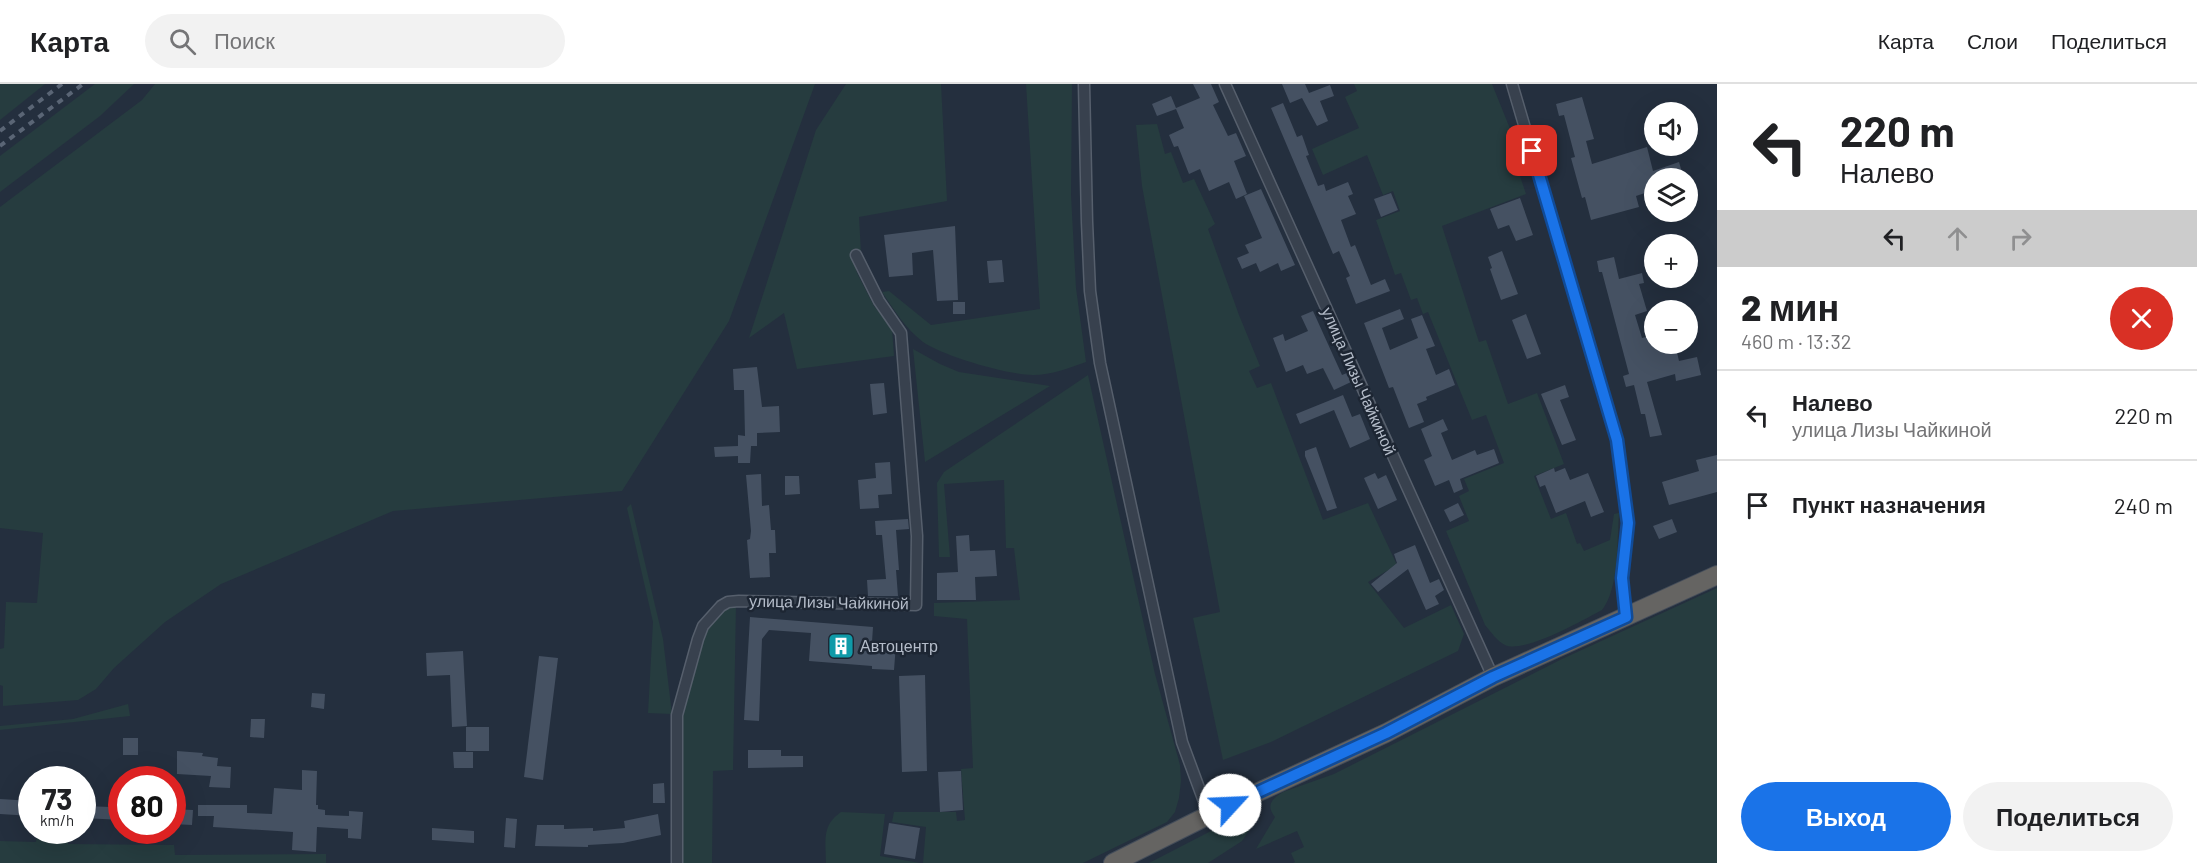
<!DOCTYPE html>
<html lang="ru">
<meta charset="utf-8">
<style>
body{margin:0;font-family:Barlow,sans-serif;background:#f2f2f2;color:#202124;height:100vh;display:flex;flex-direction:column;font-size:22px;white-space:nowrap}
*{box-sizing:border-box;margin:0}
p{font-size:20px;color:#757577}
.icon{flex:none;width:33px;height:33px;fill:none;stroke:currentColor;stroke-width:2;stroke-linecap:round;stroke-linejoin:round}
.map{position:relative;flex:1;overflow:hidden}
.sheet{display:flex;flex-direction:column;background:#fff;width:480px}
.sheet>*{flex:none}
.guide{background:#fff;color:#202124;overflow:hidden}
.fabs{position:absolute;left:1644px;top:18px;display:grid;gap:12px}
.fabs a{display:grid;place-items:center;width:54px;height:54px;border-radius:50%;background:#fff;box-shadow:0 6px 24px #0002;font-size:30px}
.speed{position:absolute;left:18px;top:682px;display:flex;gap:12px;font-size:30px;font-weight:700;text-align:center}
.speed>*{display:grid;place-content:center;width:78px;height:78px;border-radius:50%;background:#fff;box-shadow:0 6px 24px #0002;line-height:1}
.speed small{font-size:15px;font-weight:400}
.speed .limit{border:9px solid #d22;background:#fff;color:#111}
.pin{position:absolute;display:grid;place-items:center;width:51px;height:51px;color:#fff;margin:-26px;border-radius:12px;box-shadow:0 3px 9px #0006}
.me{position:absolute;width:66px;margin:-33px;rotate:65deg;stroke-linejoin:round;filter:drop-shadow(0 0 4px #0008)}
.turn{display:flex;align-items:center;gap:21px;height:126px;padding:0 24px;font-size:27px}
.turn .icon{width:78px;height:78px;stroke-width:2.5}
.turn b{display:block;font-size:42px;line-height:51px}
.lanes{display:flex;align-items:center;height:57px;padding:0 24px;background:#0003;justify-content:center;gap:30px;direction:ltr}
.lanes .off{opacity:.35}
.round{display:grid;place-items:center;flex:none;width:63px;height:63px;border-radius:32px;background:#f2f2f2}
.summary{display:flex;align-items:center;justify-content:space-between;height:102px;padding:0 24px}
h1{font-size:36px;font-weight:800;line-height:45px}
.primary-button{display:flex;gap:12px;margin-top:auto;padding:12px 24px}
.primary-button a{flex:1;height:69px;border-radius:36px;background:#1a73e8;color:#fff;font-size:24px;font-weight:800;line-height:69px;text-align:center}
.primary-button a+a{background:#f2f2f2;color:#202124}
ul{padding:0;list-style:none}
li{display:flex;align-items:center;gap:18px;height:90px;padding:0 24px;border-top:2px solid #e0e0e0}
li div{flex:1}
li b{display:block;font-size:22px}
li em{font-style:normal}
header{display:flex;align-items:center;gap:36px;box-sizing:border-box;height:84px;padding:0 30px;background:#fff;border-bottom:2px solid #e0e0e0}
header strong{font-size:28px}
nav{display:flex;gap:33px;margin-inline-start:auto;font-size:21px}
.search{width:420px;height:54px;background:#f2f2f2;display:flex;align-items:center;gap:15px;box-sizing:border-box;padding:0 21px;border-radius:33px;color:#757577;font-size:22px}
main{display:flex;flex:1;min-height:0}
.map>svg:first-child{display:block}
.green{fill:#263c3f}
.building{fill:#455162}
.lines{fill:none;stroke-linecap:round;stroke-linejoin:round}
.minor-casing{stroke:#565f6c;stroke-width:13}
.trunk-casing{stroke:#434c59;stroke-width:20}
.minor{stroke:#38414e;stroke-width:10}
.trunk{stroke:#656462;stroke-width:18}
.rail{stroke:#5a6575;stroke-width:4;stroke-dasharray:6 6;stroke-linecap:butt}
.route-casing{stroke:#114b97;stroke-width:15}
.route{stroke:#1a73e8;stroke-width:10}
.labels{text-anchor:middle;stroke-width:5;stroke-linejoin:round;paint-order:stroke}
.street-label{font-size:16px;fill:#b4bcc9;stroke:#1d2633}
.poi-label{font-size:16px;fill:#b4bcc9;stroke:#1d2633;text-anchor:start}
</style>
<header>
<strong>Карта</strong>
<div class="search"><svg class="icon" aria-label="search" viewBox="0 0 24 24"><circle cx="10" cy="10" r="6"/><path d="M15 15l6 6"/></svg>Поиск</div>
<nav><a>Карта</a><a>Слои</a><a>Поделиться</a></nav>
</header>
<main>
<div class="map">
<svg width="1717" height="779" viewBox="0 0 1717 779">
<rect width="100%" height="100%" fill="#242f3e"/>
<g class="green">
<polygon points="0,0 45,0 0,36"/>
<polygon points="95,0 134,0 100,32 0,108 0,72"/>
<polygon points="155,0 815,0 729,237 622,407 393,427 221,500 165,538 114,584 96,605 78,616 3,622 3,602 0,601 0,565 4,564 6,518 37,519 43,449 0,444 0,123 142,16"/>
<polygon points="846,0 941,0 947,117 859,133 861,169 852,170 857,189 874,222 892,244 894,272 797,285 784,229 749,254 816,46"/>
<path d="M 1026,0 L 1072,0 L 1071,111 L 1076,204 L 1086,278 C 1069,284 1052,291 1033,291 C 1008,291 943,272 923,258 C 906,245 894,226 882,208 L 889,207 L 931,241 L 1040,225 Z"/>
<path d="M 1354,0 L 1492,0 L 1511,47 L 1506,50 L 1526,110 L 1442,142 L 1479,258 L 1486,256 L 1508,320 L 1537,309 L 1564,380 L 1534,392 L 1551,435 L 1566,429 L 1577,460 L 1580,459 L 1584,467 L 1610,456 L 1614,430 L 1619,429 C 1617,457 1619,505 1602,526 C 1583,536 1524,570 1505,561 C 1497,557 1491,548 1485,541 L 1446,447 L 1469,437 L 1459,412 L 1469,407 L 1464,395 L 1504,379 L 1486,331 L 1472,336 L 1428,228 L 1423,230 L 1417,214 L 1411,216 L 1401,189 L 1395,191 L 1376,136 L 1400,127 L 1393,107 L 1383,111 L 1367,71 L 1323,91 L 1312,65 L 1359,44 L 1345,13 L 1357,7 Z"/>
<polygon points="1157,40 1165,70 1171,68 1183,99 1194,95 1215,140 1208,145 1239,231 1260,282 1249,287 1257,304 1271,299 1323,436 1368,419 1397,481 1368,498 1404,544 1451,521 1464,550 1458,567 1271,658 1223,676 1193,534 1220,528 1142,102 1136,41"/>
<polygon points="913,265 940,280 959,288 1050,302 925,378"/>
<polygon points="1088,291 1155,590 1180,681 1181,697 1179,714 1175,728 1167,738 1083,779 923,779 926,743 892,738 894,728 956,728 957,737 965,736 961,685 973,684 967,535 934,532 934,519 1020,516 1014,464 1006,464 1004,396 944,400 950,473 939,473 937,399 944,388"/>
<polygon points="631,420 663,555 672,630 648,629 653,538 627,424"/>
<path d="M 1717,504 L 1717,779 L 1293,779 L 1295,778 L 1291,769 L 1304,763 L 1297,747 L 1256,765 L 1275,733 C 1266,722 1271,715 1283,708 L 1334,690 L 1562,575 Z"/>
<polygon points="736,520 733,686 713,687 712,779 682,779 683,626 688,594 709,540 727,524"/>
<polygon points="128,620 130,632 0,646 0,642 73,635"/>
<path d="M 841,728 L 885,730 L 880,772 L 920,779 L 826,779 C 826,757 821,742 841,728 Z"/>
<polygon points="1240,732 1246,732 1254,739 1242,757 1208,779 1149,779"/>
<polygon points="37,747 68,747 68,760 174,761 175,771 326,770 326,779 0,779 0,757 36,758"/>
</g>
<g class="building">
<polygon points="1193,0 1211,0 1219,18 1213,21 1228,52 1236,49 1246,72 1234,77 1247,110 1236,115 1229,98 1209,107 1200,85 1189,90 1178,62 1174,63 1169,51 1184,44 1176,25 1157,32 1152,20 1171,12 1176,24 1200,14"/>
<polygon points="1282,0 1305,0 1309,9 1330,1 1334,12 1320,17 1328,37 1317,42 1302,14 1290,19"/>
<polygon points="1582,13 1594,55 1586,57 1592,80 1647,63 1653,87 1679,78 1682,88 1662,94 1654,94 1654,106 1636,112 1639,123 1591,136 1585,113 1582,114 1571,74 1575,73 1564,31 1559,32 1556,20"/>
<polygon points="1283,19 1297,53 1302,51 1309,71 1306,72 1318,102 1324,100 1326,107 1348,98 1353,110 1348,112 1356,130 1341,136 1351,163 1355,161 1371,201 1385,195 1390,207 1356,220 1346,194 1350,192 1339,167 1333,170 1271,24"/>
<polygon points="1261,105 1295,181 1281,187 1278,179 1260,188 1256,179 1242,185 1237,174 1249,169 1245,161 1262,154 1244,112"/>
<polygon points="1391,109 1398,126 1381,133 1374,115"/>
<polygon points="1520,114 1533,151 1516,157 1509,141 1498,145 1490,125"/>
<polygon points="955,142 958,216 937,217 933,166 912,169 913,191 889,193 884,151"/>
<polygon points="1502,167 1518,210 1501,216 1490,185 1492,184 1488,173"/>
<polygon points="1614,173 1619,195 1642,189 1644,199 1639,200 1647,227 1635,231 1642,254 1650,252 1652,260 1675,260 1679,277 1697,273 1701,291 1676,297 1675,290 1647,298 1662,351 1650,353 1645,330 1641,330 1634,301 1626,303 1623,292 1629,290 1602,188 1599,188 1597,177"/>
<polygon points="1002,176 1004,198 989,199 987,177"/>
<rect x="953" y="218" width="12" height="12"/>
<polygon points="1400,225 1404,235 1382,244 1390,266 1418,254 1411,235 1422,231 1435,262 1426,265 1436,291 1449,285 1455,301 1426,313 1427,316 1417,320 1424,338 1409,344 1393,303 1389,304 1364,239"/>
<polygon points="1313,227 1342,291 1347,289 1351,298 1334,306 1323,284 1307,290 1303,281 1286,288 1273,254 1283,250 1285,257 1308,247 1301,232"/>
<polygon points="1526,230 1541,270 1527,275 1512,236"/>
<polygon points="757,283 762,323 779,322 780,348 757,349 757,362 751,362 750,379 738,379 738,372 715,373 714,363 738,362 738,351 745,352 744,306 734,306 733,285"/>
<polygon points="884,299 887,329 873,331 870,300"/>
<polygon points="1565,301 1569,313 1560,316 1576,356 1562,361 1541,310"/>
<polygon points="1343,311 1352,333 1360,330 1370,355 1350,364 1334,326 1300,340 1296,330"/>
<polygon points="1443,335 1448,346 1441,349 1452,376 1475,366 1477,371 1494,365 1499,379 1460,395 1463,405 1454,409 1449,396 1435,402 1424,376 1432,372 1421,345"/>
<polygon points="1316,363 1337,424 1327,427 1305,372 1305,367"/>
<polygon points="1717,371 1717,408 1669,421 1662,398 1699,387 1696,376"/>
<polygon points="890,378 892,410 878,411 879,424 860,425 858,396 876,394 875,379"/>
<polygon points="1554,384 1555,388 1565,384 1570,396 1588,389 1604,428 1591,433 1585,417 1556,429 1545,401 1540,403 1536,392"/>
<polygon points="1375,389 1378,395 1386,391 1397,416 1378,425 1364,394"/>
<polygon points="761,390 762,422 769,421 771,446 775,446 776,469 769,469 770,493 750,494 747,456 750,455 751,447 746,391"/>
<polygon points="785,392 799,392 800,410 785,411"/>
<polygon points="1458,419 1464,431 1450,438 1444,426"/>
<polygon points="908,435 909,445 896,446 899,486 896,486 898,512 868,512 867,496 886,495 882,451 876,451 875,437"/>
<polygon points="1672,435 1677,448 1659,455 1653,442"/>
<polygon points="969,451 970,467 995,466 997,492 975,493 976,516 937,516 937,489 958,488 956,452"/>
<polygon points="1415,461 1430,499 1439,495 1444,506 1435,512 1439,520 1426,526 1408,485 1378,508 1371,500 1397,479 1394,470"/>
<polygon points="750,533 873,543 872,558 896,560 894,586 872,585 872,582 809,577 811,549 769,546 762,555 759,637 744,636"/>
<polygon points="463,567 467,642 452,643 450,591 427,592 426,569"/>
<polygon points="539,572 558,574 543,696 524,693"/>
<polygon points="925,591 927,687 902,688 899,592"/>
<polygon points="312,609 325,610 324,625 311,623"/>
<polygon points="251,635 265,635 264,654 250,653"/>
<rect x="466" y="643" width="23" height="24"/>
<rect x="123" y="654" width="15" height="17"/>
<polygon points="748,666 781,666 781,672 803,672 803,683 748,684"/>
<polygon points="177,667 203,669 202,672 218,674 217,682 231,683 230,704 209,703 211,692 177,690"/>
<polygon points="453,668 473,668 473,684 454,684"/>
<polygon points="302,686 317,687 316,721 318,721 318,725 325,726 325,731 349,732 349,727 363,728 361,755 348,754 348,745 317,743 316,768 292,766 293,748 213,743 214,732 198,732 198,721 247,721 247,729 272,730 274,704 302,706"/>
<polygon points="961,687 963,726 940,728 938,688"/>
<polygon points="664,699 665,719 653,719 653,700"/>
<polygon points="112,713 122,713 122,736 83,734 84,722 111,723"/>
<polygon points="0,715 32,717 32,732 0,730"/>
<polygon points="172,725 193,726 192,741 172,740"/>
<polygon points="658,730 661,751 623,759 588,761 588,763 535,762 537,741 564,741 564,745 593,744 593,747 625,744 624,737"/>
<polygon points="506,734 517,735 515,764 504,763"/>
<polygon points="889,739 920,744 915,775 884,770"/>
<polygon points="432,744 474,747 474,759 432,756"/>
</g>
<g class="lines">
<defs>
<g id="minor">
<polyline points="1084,0 1087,138 1090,207 1100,279 1182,658 1209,731"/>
<polyline points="1225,0 1493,593"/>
<polyline points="1512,0 1617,356 1628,439 1622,494 1626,533"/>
<polyline points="677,779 677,631 698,555 703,542 721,522 728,518 739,517 916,521 917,452 901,249 879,217 856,171"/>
</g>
<polyline id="trunk" points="1113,779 1209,731 1386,649 1493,593 1717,491"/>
</defs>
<use href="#minor" class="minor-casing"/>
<use href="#trunk" class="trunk-casing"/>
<use href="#minor" class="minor"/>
<use href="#trunk" class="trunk"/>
<g class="rail">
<polyline points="0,47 62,0"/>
<polyline points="0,62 83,0"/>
</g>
</g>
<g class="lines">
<defs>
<polyline id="route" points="1230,721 1386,649 1493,593 1626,533 1622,494 1628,439 1617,356 1532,67"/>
</defs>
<use href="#route" class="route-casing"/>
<use href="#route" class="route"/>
</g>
<defs>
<symbol id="building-square" viewBox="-11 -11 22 22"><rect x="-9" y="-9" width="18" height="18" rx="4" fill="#0f9aa8" stroke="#1d2633"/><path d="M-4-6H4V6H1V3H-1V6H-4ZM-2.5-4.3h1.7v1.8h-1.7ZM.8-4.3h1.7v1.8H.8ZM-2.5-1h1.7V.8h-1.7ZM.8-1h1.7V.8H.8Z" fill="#fff"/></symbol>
</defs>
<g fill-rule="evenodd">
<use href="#building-square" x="826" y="547" width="30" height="30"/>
</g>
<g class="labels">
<g class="street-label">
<text transform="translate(1359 297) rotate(66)" y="6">улица Лизы Чайкиной</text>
<text transform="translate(829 518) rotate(1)" y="6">улица Лизы Чайкиной</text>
</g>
<g class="poi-label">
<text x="860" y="568">Автоцентр</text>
</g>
</g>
</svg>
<div class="fabs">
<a><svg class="icon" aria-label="sound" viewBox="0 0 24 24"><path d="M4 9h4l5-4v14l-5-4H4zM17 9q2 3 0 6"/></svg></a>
<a><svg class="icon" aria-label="layers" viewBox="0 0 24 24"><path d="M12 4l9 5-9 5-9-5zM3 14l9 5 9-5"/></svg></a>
<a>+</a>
<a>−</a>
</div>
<div class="speed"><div>73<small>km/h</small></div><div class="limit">80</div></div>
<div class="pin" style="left:1532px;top:67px;background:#d93025"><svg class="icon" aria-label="arrive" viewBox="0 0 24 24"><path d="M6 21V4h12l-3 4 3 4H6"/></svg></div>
<svg class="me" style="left:1230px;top:721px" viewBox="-20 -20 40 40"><circle r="19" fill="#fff"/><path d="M0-13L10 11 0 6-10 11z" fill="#1a73e8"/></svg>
</div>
<section class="sheet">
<div class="guide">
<div class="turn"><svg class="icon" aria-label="left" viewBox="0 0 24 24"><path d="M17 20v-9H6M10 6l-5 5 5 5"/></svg><div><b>220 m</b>Налево</div></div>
<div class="lanes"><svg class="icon" aria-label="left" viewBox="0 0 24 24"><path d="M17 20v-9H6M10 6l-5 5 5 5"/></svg><svg class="icon off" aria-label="ahead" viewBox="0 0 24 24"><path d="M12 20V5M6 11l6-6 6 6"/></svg><svg class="icon off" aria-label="right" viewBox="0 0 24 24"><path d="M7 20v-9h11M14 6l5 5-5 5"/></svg></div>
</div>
<div class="summary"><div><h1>2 мин</h1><p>460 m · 13:32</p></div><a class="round" style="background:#d93025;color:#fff"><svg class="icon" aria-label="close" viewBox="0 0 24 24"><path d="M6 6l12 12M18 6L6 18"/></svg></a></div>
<ul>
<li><svg class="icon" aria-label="left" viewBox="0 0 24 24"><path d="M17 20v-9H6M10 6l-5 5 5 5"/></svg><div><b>Налево</b><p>улица Лизы Чайкиной</p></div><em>220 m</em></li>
<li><svg class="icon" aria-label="arrive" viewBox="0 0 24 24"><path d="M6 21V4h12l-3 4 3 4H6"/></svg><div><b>Пункт назначения</b></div><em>240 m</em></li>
</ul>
<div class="primary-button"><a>Выход</a><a>Поделиться</a></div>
</section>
</main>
